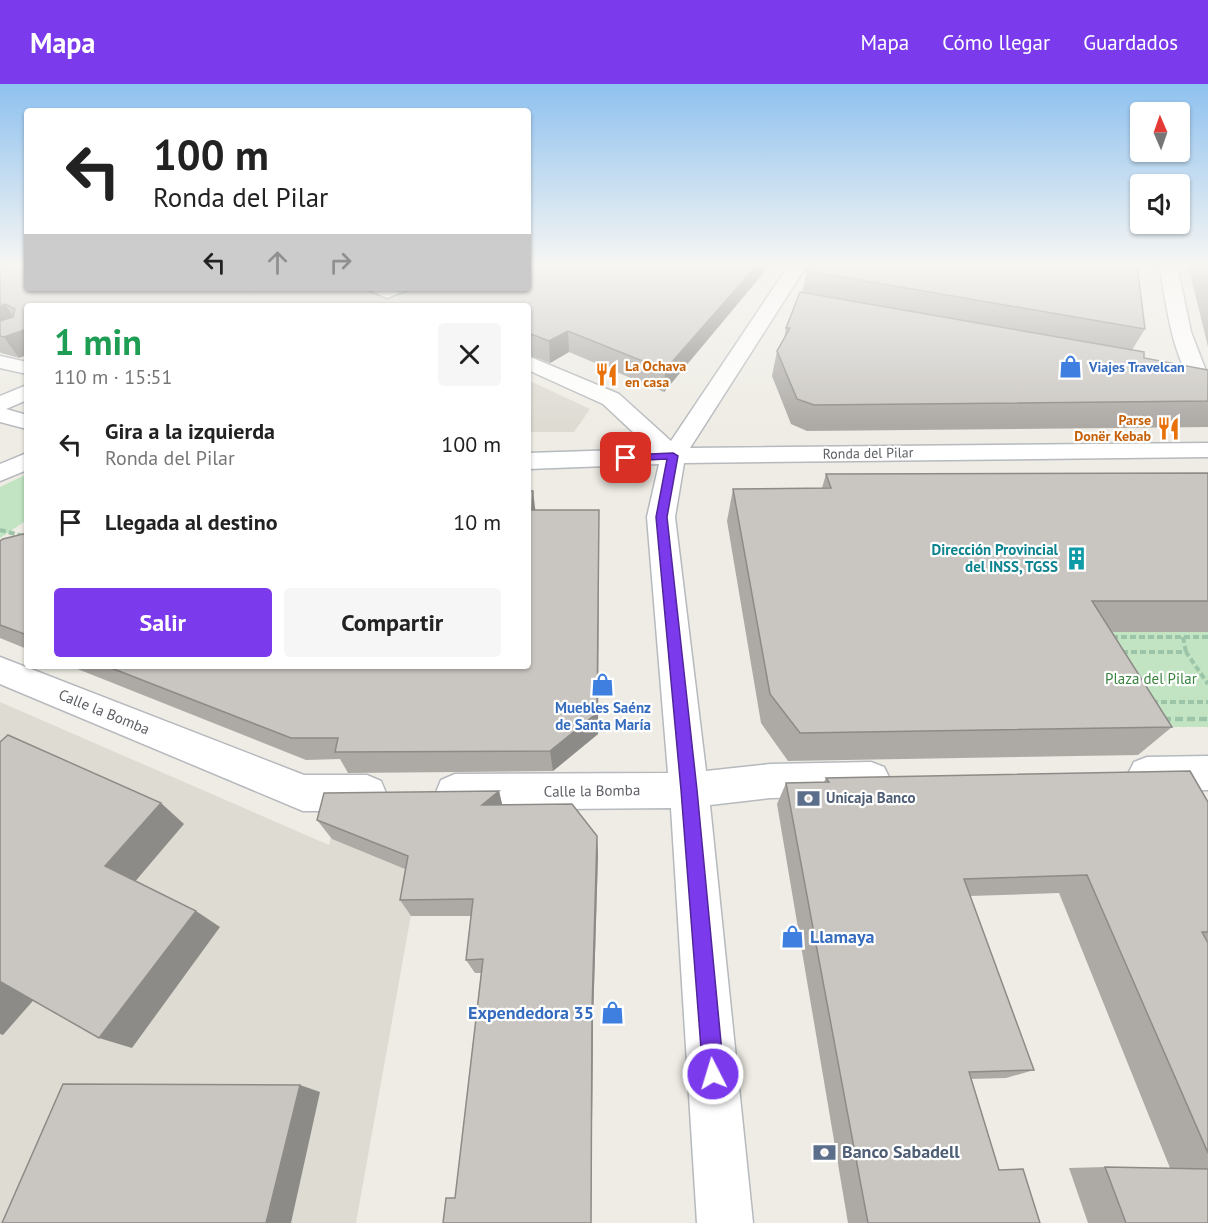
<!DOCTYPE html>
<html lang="es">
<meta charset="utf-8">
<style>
body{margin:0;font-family:"PT Sans",sans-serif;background:#f6f6f6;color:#222;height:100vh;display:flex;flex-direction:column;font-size:22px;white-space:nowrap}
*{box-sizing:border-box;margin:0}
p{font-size:20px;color:#767676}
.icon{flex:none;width:33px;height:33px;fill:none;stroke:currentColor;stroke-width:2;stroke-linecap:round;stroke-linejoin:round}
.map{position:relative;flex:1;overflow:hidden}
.details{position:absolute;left:24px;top:219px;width:507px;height:366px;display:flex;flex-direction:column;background:#fff;border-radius:6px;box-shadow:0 2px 4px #0004}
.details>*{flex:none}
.hud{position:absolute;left:24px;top:24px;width:507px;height:183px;border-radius:6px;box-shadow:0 2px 4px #0004;background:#fff;color:#222;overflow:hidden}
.needle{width:39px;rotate:358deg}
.fabs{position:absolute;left:1130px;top:18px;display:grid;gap:12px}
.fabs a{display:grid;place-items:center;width:60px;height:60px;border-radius:6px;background:#fff;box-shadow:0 2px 4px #0004;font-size:30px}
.pin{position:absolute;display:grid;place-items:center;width:51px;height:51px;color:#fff;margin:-26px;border-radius:12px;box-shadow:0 3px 9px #0006}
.me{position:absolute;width:66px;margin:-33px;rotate:355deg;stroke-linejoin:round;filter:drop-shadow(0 0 4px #0008)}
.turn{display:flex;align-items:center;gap:21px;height:126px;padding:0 30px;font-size:27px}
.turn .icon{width:78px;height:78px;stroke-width:2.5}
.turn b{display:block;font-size:42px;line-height:51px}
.lanes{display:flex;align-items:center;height:57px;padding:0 30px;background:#0003;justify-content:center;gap:30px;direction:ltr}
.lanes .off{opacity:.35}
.round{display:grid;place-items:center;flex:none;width:63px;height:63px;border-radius:6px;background:#f6f6f6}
.summary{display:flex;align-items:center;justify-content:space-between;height:102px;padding:0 30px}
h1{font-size:36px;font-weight:700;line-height:45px;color:#1e9e55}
.action{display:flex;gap:12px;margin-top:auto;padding:12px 30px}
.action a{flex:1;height:69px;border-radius:6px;background:#7c3aed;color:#fff;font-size:24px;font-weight:700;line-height:69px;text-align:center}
.action a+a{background:#f6f6f6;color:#222}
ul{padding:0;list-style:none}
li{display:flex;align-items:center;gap:18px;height:78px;padding:0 30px}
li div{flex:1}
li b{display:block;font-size:22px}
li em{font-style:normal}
header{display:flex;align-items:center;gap:36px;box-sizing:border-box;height:84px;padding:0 30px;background:#7c3aed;color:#fff}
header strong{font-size:28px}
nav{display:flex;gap:33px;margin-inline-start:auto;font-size:21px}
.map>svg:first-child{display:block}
.education{fill:#dddbd2}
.green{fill:#c2e4c3}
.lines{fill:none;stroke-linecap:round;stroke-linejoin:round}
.minor-casing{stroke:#b6b9bd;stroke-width:3}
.path-far2{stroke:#9cc4a8;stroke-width:2;stroke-dasharray:4 1.5;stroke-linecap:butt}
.path-far1{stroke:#9cc4a8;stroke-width:4;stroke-dasharray:6 3;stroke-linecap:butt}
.path{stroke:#9cc4a8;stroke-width:4.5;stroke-dasharray:8 4;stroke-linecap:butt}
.minor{fill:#fff;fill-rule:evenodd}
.wall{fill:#adaaa6}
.shaded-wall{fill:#8d8b87}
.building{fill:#c9c6c1;stroke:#8d8b87;stroke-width:1.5}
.route{fill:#7c3aed;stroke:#51269a;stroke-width:1.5}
.labels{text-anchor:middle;stroke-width:4.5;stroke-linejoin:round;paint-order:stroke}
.far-food-label{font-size:14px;font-weight:bold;fill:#c56008;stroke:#fff;text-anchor:start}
.far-shop-label{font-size:14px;font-weight:bold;fill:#366cbe;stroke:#fff;text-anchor:start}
.far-street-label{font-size:14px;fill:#5c5f64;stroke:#fff}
.culture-label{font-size:15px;font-weight:bold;fill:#0d838f;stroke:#fff;text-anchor:end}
.park-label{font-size:15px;fill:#3b8440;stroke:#fff}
.shop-label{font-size:15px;font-weight:bold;fill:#366cbe;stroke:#fff}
.street-label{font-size:15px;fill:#5c5f64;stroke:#fff}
.service-label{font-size:15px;font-weight:bold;fill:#4e5e75;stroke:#fff;text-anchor:start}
.near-shop-label{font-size:18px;font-weight:bold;fill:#366cbe;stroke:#fff;text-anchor:start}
.near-service-label{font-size:18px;font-weight:bold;fill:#4e5e75;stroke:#fff;text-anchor:start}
</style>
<header>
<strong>Mapa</strong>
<nav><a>Mapa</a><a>Cómo llegar</a><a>Guardados</a></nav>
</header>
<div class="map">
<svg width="1208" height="1139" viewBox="0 0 1208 1139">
<rect width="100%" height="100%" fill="#eeece4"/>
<g class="education">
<polygon points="528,296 590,325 574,348 528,348"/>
<polygon points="0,618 329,761 334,743 427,741 356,1139 0,1139"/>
</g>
<g class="green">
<polygon points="27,390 27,436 0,454 0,403"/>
<polygon points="1066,548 1208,548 1208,643 1122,643"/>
</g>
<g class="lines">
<defs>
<g id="minor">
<polygon points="789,181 807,181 690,364 1208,359 1208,373 684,379 675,433 706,687 770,680 871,678 884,683 890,695 884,707 871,712 770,714 710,721 753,1139 697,1139 671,724 455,726 441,720 436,708 441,696 455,690 668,689 647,433 659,380 528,385 528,369 651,365 603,320 528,286 528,272 619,310 671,357"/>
<path d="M 1159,181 L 1177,181 L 1191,248 L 1208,292 L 1208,314 L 1200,312 C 1171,272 1168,228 1159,181 Z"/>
<polygon points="0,272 27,278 27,290 0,284"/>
<polygon points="27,301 27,316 6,325 27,331 27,345 0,338 0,312"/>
<polygon points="27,369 27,386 0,397 0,380"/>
<polygon points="0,573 304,691 367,691 381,697 386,709 381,721 367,727 303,727 0,600"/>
<polygon points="1208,672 1208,706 1147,707 1134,702 1128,690 1134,678 1147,673"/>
</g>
</defs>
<use href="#minor" class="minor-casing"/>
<polyline class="path-far2" points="391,204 407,211"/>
<g class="path-far1">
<polyline points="0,446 27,453"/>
<polyline points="1112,553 1208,553"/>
<polyline points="1183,553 1186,568"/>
<polyline points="1122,568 1186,568 1208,600"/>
<polyline points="1152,618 1208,618"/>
</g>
<polyline class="path" points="1163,635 1208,635"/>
<use href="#minor" class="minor"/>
</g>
<g class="wall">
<polygon points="0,181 387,215 770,181 664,308 569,268 550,279 529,271 531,290 528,292 528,222 27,222 19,274 1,269 0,268"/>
<polygon points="1188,181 1208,181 1208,263"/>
<polygon points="807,187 1145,245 1132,266 1144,274 1208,286 1208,343 807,347 791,340 772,292 777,267 784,255 786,244 802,208"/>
<polygon points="1208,389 1208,548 1112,548 1172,643 1138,671 788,677 761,639 727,437 733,405 822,404 826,390"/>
<polygon points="535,426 598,650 553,687 348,689 340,675 306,676 70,582 528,582"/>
<polygon points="27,451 27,565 0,554 0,457"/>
<polygon points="826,694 1208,718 1208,1139 1088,1139 1069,1084 1105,1083 1170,1084 1059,809 970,812 1034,986 1006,994 971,995 999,1086 1040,1139 848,1139 777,720 786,699 824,698"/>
<polygon points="499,707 502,721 597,752 598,771 593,937 591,1139 443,1139 455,1114 481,889 475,889 466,876 471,832 411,832 400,816 405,785 332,755 317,736"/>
</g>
<g class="shaded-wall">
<polygon points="757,181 770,181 664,308 665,286"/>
<polygon points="5,220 19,241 0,247 0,222"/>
<polygon points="27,245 27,271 19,274 4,253"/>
<polygon points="568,247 569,268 550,279 549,257"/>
<polygon points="529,268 531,290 528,292 528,269"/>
<polygon points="533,407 536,431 532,426"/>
<polygon points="599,450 598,650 553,687 550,667"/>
<polygon points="499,707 504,728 482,721"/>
<polygon points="161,719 184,740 133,800 105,782"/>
<polygon points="597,752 598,771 593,937 591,1139 592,926"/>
<polygon points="196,827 220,843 132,964 99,954"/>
<polygon points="0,898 1,898 38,911 3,951 0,950"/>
<polygon points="300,1001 320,1008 291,1139 266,1139"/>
</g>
<g class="building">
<polygon points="3,181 27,181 27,204 363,204 387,215 414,204 528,204 528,181 757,181 665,286 568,247 549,257 528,249 528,222 27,222 27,245 4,253 0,252 0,237 13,233 15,225 5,220 0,222 0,182"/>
<polygon points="809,181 1137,181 1145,245 807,187"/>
<polygon points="800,208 1144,268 1144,274 1208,286 1208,317 814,321 797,315 777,267 790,244 786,244"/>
<polygon points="1208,389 1208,517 1092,517 1172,643 800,649 770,610 733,405 831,404 826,390"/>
<polygon points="528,407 533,407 532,426 599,426 597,629 550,667 335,668 338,654 291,654 106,582 528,582"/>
<polygon points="23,450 27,451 27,551 0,541 0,457 3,455"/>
<polygon points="8,651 161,719 105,782 196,827 99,954 1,898 0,898 0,658"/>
<polygon points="1190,687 1208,718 1208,848 1202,848 1208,859 1208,1069 1087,791 964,795 1034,986 969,988 999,1086 1023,1085 1040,1139 868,1139 786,699 829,698 826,694"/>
<polygon points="499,707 482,721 572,720 597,752 592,926 591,1139 443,1139 446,1114 455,1114 483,875 466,876 473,815 400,816 408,772 317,736 324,709"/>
<polygon points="63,1000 300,1001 266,1139 2,1139"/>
<polygon points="1105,1083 1208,1085 1208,1139 1126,1139"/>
</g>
<linearGradient id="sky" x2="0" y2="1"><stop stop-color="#8ec1ef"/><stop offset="0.53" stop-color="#f7f6f3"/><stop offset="1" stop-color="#f7f6f3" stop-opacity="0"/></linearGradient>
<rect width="1208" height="341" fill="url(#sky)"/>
<polygon class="route" points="673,369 678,372 667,433 697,706 724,990 721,997 713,1000 706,997 703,990 681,706 656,433 667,375 626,377 620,374 626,371"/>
<defs>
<symbol id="shop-bare" viewBox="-9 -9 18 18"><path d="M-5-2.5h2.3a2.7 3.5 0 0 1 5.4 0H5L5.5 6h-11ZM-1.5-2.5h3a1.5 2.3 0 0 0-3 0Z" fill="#3f7fe0" stroke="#fff" stroke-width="2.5" paint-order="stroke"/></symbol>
<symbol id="restaurant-bare" viewBox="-9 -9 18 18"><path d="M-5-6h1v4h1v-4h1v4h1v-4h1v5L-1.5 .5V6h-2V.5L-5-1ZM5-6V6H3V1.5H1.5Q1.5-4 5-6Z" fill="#e8710a" stroke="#fff" stroke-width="2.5" paint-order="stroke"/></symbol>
<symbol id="building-bare" viewBox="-9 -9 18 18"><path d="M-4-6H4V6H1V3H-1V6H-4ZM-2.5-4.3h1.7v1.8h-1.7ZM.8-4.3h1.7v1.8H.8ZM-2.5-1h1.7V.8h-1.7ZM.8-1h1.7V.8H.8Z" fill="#0f9aa8" stroke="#fff" stroke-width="2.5" paint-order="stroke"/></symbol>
<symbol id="bank-bare" viewBox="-9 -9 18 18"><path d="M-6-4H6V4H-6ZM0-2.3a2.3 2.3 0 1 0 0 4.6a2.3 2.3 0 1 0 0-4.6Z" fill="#5c6f8a" stroke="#fff" stroke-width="2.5" paint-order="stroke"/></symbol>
</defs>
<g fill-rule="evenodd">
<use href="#shop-bare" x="1054" y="266" width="33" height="33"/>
<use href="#restaurant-bare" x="590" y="274" width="33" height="33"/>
<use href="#restaurant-bare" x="1152" y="328" width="33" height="33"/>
<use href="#building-bare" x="1060" y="458" width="33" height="33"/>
<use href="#shop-bare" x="586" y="584" width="33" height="33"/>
<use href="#bank-bare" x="792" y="698" width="33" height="33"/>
<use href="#shop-bare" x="776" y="836" width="33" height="33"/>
<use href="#shop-bare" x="596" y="912" width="33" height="33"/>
<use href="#bank-bare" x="808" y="1052" width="33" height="33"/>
</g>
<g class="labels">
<g class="far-food-label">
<text x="625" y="287">La Ochava<tspan x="625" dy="16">en casa</tspan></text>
<text x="1151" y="341" text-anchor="end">Parse<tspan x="1151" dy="16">Donër Kebab</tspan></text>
</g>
<g class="far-shop-label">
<text x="1089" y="288">Viajes Travelcan</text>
</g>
<g class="far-street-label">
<text transform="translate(868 369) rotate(-1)" y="5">Ronda del Pilar</text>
</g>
<g class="culture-label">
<text x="1058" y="471">Dirección Provincial<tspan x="1058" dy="17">del INSS, TGSS</tspan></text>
</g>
<g class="park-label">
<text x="1151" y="600">Plaza del Pilar</text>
</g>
<g class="shop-label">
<text x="603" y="629">Muebles Saénz<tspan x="603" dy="17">de Santa María</tspan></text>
</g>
<g class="street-label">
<text transform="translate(104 628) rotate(22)" y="5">Calle la Bomba</text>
<text transform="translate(592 707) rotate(-1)" y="5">Calle la Bomba</text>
</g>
<g class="service-label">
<text x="826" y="719">Unicaja Banco</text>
</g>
<g class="near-shop-label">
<text x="810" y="859">Llamaya</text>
<text x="594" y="935" text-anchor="end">Expendedora 35</text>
</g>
<g class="near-service-label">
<text x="842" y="1074">Banco Sabadell</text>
</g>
</g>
</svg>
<div class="fabs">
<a><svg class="needle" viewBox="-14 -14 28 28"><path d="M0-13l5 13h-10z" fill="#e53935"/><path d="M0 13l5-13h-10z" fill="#767676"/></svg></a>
<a><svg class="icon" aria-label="sound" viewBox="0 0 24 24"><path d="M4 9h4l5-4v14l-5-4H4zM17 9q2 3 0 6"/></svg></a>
</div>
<div class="pin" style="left:626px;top:374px;background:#d93025"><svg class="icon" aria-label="arrive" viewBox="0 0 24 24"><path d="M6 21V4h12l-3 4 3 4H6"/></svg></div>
<svg class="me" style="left:713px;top:990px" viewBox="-20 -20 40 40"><circle r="17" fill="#7c3aed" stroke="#fff" stroke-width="3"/><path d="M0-11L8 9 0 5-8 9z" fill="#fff"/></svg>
<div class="hud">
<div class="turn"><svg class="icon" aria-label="left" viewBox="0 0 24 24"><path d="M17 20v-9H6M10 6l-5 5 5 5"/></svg><div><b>100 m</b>Ronda del Pilar</div></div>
<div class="lanes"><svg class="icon" aria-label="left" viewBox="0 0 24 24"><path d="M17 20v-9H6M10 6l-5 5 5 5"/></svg><svg class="icon off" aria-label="ahead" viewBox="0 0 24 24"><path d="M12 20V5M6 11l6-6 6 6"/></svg><svg class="icon off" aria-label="right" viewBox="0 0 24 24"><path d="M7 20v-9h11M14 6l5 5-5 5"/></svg></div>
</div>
<section class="details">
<div class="summary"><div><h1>1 min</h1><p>110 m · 15:51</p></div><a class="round"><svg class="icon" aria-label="close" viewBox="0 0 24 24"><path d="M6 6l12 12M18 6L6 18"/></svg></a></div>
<ul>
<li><svg class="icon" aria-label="left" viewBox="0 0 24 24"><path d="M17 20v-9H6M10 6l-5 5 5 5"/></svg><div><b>Gira a la izquierda</b><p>Ronda del Pilar</p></div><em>100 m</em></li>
<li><svg class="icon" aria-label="arrive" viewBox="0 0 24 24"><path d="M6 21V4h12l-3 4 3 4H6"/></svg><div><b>Llegada al destino</b></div><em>10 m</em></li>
</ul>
<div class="action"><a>Salir</a><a>Compartir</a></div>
</section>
</div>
